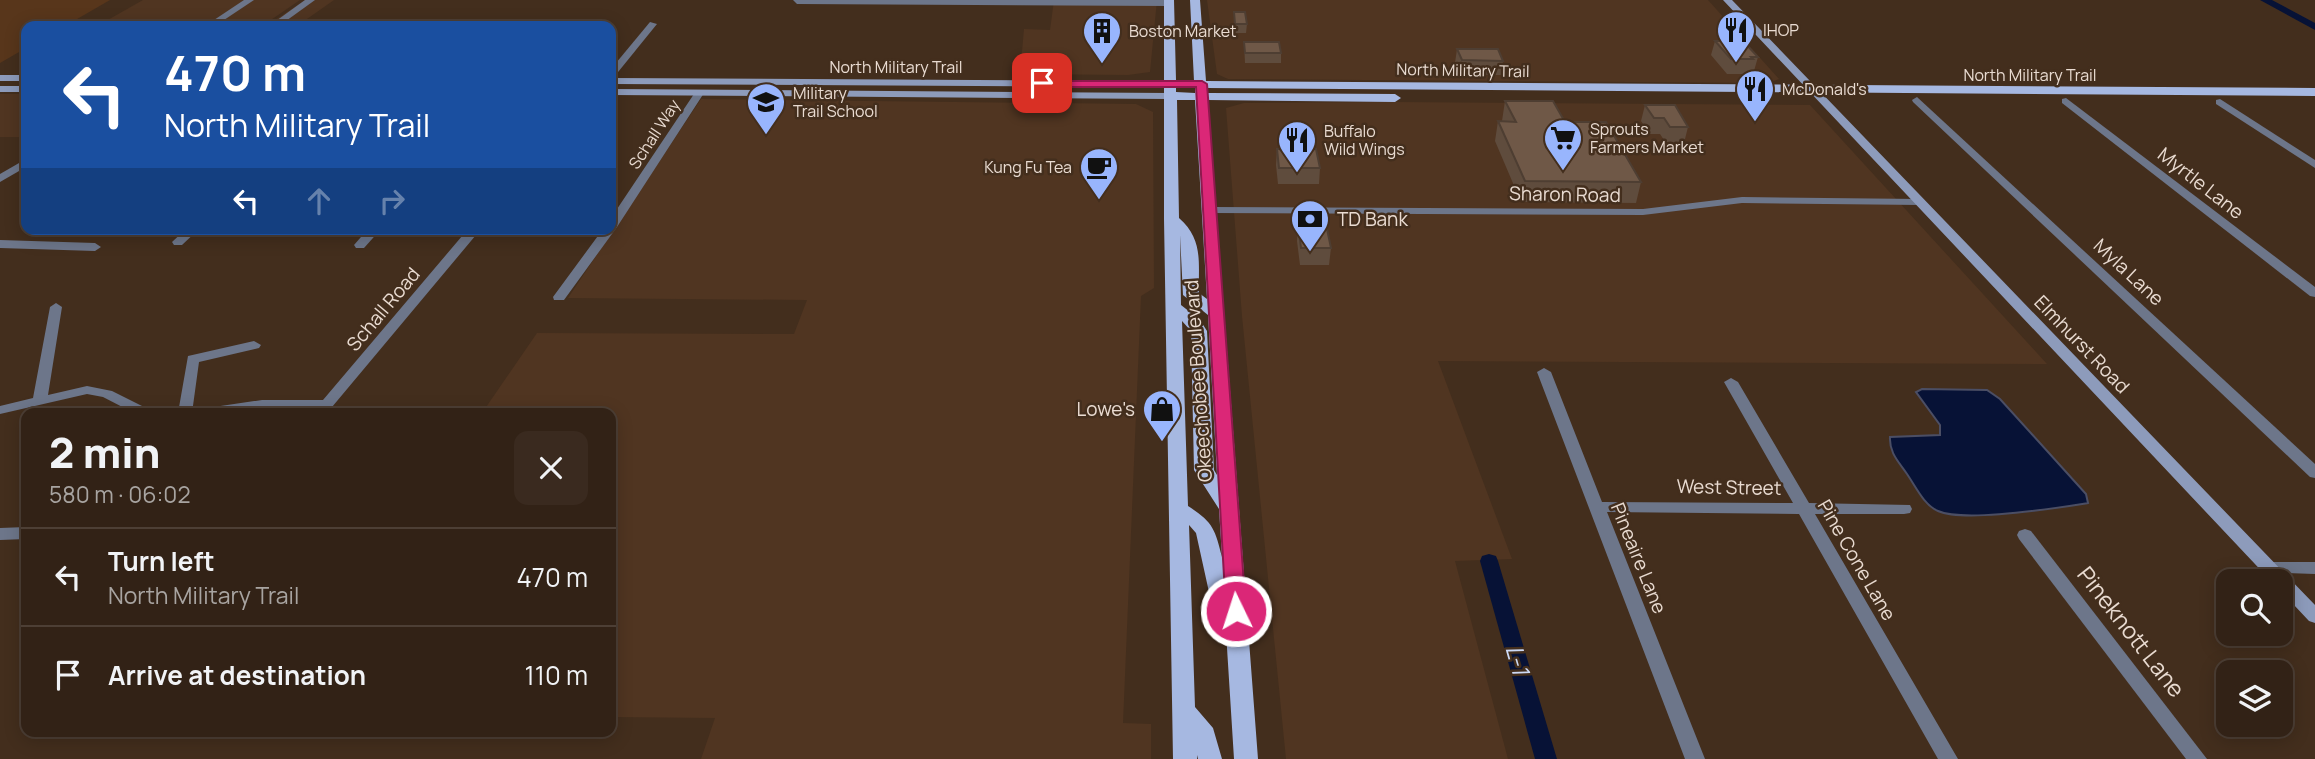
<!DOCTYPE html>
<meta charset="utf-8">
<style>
body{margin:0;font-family:Manrope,sans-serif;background:#3a2a1f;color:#f1f3f6;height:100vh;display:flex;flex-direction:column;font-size:26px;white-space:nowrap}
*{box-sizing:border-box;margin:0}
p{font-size:23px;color:#a8a4a1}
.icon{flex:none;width:38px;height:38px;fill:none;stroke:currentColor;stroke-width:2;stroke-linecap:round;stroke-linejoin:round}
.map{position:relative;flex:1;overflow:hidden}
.details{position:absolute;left:21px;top:408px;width:595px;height:329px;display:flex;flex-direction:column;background:#322216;border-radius:14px;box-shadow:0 4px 18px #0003,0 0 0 2px #4d3f35}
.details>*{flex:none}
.hud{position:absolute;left:21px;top:21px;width:595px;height:214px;border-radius:14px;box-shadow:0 4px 18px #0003,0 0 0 2px #4d3f35;background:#1a4fa0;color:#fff;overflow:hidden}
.fabs{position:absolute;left:2216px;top:569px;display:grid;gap:14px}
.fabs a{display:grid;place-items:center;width:77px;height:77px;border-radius:14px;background:#322216;box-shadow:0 4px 18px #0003,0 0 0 2px #4d3f35;font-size:35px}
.pin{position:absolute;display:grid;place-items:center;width:60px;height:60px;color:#fff;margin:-30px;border-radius:14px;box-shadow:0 4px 10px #0006}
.me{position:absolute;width:77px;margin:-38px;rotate:356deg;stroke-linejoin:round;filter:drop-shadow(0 0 5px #0008)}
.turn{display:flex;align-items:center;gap:24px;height:147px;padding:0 28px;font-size:32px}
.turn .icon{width:91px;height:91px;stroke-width:2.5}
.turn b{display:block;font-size:49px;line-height:60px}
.lanes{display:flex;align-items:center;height:66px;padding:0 28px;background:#0003;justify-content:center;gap:35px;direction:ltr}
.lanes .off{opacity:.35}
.round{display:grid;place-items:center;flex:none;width:74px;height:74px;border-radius:14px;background:#3a2a1f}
.summary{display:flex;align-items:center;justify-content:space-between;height:119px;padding:0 28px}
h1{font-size:42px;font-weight:800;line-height:52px}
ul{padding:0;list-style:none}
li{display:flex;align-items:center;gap:21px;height:98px;padding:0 28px;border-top:2px solid #4d3f35}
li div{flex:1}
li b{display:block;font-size:26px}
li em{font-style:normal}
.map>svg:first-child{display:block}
.built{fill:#503521}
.green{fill:#58361b}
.water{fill:#071236;stroke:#4b4e64;stroke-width:2}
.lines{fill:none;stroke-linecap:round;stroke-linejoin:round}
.canal{fill:#071236;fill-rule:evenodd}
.street{fill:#6d768a;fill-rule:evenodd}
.secondary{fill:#8d9bbb;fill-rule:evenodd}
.primary{fill:#a6b8e1;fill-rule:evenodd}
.wall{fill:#5f4c3d}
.building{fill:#6f5847;stroke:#4e3e32;stroke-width:2}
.route{fill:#db2777;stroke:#8e194d;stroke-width:2}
.labels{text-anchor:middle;stroke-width:5;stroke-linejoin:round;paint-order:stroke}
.far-poi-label{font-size:16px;fill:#e9dbd1;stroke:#432e1d;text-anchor:start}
.far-street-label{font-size:16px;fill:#e9dbd1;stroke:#432e1d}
.street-label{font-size:19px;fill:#e9dbd1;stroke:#432e1d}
.poi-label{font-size:19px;fill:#e9dbd1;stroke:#432e1d;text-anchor:start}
.near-street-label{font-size:23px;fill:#e9dbd1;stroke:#432e1d}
.near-water-label{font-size:24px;font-style:italic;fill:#cddaf6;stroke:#432e1d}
</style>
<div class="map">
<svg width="2315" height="759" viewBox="0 0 2315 759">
<rect width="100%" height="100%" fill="#432e1d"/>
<g class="built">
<polygon points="143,0 300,0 262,26 87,26 95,22 106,21"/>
<polygon points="305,0 334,0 297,26 266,26"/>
<polygon points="1054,0 1157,0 1150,72 1128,75 1020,74 1024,29 1050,30"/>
<polygon points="1207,0 1708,0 1779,79 1769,83 1228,79 1217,74"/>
<rect x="0" y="94" width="26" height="43"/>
<polygon points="701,99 1136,104 1153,112 1154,288 1141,296 1123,723 1151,724 1151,759 701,759 715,718 611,717 611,413 482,413 537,333 794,334 807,300 568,298"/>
<polygon points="1393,102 1810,105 2047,364 1438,361 1512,559 1455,561 1508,759 1286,759 1242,316 1226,108 1244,103"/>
</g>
<polygon class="green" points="0,0 110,0 65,26 26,26 26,48 0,63"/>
<path class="water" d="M 1922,389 L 1987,390 L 2000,399 L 2086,494 L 2088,503 C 2057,508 1965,523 1938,511 C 1924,505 1916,487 1907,474 C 1899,462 1889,453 1890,437 L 1940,435 L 1940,425 L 1916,392 Z"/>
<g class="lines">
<g class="canal">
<polygon points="2260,0 2272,0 2315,23 2315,30"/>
<polygon points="1489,554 1496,556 1498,561 1557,759 1535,759 1480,561 1482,556"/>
</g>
<g class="street">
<polygon points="244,0 254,0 215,26 205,26"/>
<polygon points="305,0 315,0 279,26 269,26"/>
<polygon points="793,0 1169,0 1173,3 1169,6 797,4"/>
<polygon points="650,22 657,24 614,77 611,78 611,69"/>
<polygon points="696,91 704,93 617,227 564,300 554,300 553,297 603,229 611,229 611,218"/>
<polygon points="1917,97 2315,464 2315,478 2310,477 1913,102 1912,100"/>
<polygon points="2066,98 2315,287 2315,297 2310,296 2062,103 2062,99"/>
<polygon points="2220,99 2315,160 2315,168 2216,104 2216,100"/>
<polygon points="26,159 26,167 0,182 0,174"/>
<polygon points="1742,197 1920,199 1926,202 1920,205 1742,203 1643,215 1210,213 1204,210 1210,207 1643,209"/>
<polygon points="186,229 199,229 182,245 174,245 172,242"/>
<polygon points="368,229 381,229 364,248 356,248 354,245"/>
<polygon points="468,229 481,229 327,413 312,413 315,408 262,408 234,413 200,413 207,408 262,400 323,400"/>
<polygon points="0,240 95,243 101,247 95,251 0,248"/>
<polygon points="56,303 62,307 48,395 87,386 112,391 150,410 152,413 134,413 103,397 87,394 0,414 0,406 33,398 50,307"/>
<polygon points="254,341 261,345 259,348 199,362 192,413 178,413 188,356"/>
<polygon points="1544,368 1551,372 1602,502 1793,503 1724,382 1731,378 1738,382 1809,503 1910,505 1912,509 1910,513 1904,514 1815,514 1958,759 1938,759 1799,514 1607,512 1705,759 1685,759 1537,372"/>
<polygon points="26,527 26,539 0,540 0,528"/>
<polygon points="2025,529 2031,531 2207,759 2186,759 2019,539 2017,535 2019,531"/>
<polygon points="2269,562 2315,562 2315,574 2263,572 2261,568 2263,564"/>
</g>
<g class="secondary">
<polygon points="1723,0 1732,0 2315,605 2315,623 2309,621 2280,590 2280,581 2271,581"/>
<rect x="0" y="75" width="26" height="6"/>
<polygon points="611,78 1169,81 1174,84 1169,87 611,84"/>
<rect x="0" y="86" width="26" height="6"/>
<polygon points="611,89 1169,93 1174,96 1169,99 611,95"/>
</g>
<path class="primary" d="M 1164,0 L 1174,0 L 1176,80 L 1194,81 L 1190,0 L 1200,0 L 1206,81 L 2315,88 L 2315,96 L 1207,88 L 1207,93 L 1395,94 L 1401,98 L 1395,102 L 1208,100 L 1258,759 L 1234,759 L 1226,632 L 1219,630 L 1216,624 L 1196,533 L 1189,525 L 1195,707 L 1213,728 L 1222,759 L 1198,759 L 1197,755 L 1197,759 L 1173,759 L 1164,219 ZM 1176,88 L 1195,88 L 1195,93 L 1176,92 ZM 1177,100 L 1195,100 L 1207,299 L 1199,293 C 1198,263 1204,240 1179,218 ZM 1180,235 L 1183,295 L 1208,315 L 1217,475 L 1214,470 L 1207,331 L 1200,320 L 1181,305 ZM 1182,321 L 1191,331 L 1194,470 L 1219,509 L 1222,557 C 1215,529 1213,522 1188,506 Z"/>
</g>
<g class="wall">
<polygon points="1234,12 1247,24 1246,33 1235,33"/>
<polygon points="1715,41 1758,57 1754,71 1750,71 1749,74 1727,74 1711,55"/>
<polygon points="1244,42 1281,53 1281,63 1245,63"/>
<polygon points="1457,49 1503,61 1501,75 1460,75 1455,63"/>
<polygon points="1505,101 1565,122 1641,182 1636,203 1521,202 1495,141 1498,121 1502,121"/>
<polygon points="1645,105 1688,127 1684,143 1666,143 1660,134 1650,134 1641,121"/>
<polygon points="1277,149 1320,168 1319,184 1278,184 1276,165"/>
<polygon points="1298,224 1331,248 1329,265 1300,265 1297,241"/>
</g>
<g class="building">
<polygon points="1234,12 1245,12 1247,24 1235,24"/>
<polygon points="499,23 496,26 406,26 410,24"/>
<polygon points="1715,41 1743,41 1758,57 1751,57 1753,59 1731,59"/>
<polygon points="1244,42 1279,42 1281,53 1245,53"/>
<polygon points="1457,49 1498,49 1503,61 1462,60"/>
<polygon points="1505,101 1553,101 1565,122 1606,122 1641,182 1525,181 1498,121 1516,122"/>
<polygon points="1645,105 1675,105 1688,127 1670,127 1664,118 1654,118"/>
<polygon points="1277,149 1316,149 1320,168 1279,168"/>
<polygon points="1298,224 1326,224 1331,248 1301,248"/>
</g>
<polygon class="route" points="1038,81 1202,81 1207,84 1246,611 1243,616 1236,618 1229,616 1226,611 1196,87 1042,87 1036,83"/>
<defs>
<symbol id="restaurant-pin" viewBox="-11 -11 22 30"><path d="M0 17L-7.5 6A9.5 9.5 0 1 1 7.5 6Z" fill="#98b5fd" stroke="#432e1d"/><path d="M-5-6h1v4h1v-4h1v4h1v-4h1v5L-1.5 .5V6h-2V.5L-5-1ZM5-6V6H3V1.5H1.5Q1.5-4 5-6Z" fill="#111"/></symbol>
<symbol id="building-pin" viewBox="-11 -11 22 30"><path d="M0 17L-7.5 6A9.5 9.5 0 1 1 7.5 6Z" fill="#98b5fd" stroke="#432e1d"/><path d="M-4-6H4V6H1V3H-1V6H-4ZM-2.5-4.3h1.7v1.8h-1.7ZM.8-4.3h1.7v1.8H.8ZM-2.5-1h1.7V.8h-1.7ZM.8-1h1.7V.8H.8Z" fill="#111"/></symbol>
<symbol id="school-pin" viewBox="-11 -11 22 30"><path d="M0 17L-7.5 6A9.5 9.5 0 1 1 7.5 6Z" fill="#98b5fd" stroke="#432e1d"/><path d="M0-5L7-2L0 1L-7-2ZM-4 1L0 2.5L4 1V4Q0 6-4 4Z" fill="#111"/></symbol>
<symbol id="supermarket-pin" viewBox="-11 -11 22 30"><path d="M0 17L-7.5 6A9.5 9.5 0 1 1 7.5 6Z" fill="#98b5fd" stroke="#432e1d"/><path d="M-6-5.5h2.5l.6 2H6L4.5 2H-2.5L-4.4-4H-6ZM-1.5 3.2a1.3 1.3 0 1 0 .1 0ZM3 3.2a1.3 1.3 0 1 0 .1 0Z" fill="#111"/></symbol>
<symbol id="cafe-pin" viewBox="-11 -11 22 30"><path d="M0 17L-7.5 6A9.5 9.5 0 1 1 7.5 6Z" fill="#98b5fd" stroke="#432e1d"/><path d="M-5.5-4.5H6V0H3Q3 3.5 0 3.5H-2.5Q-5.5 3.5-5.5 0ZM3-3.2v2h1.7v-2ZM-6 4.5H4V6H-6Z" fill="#111"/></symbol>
<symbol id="bank-pin" viewBox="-11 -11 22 30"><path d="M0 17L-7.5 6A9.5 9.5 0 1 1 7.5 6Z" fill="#98b5fd" stroke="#432e1d"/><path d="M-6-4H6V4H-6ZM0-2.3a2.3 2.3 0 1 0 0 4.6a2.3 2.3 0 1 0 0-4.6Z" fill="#111"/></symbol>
<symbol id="shop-pin" viewBox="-11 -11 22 30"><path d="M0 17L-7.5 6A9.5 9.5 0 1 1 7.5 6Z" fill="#98b5fd" stroke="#432e1d"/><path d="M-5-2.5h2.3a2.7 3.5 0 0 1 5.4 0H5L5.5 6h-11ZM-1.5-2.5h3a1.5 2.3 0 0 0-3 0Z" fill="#111"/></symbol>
</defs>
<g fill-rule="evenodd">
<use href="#restaurant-pin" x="1714" y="8" width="44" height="60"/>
<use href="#building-pin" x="1080" y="9" width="44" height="60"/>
<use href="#restaurant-pin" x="1733" y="67" width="44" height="60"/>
<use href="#school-pin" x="744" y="80" width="44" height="60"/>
<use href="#supermarket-pin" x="1541" y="116" width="44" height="60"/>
<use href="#restaurant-pin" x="1275" y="118" width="44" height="60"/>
<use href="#cafe-pin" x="1077" y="145" width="44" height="60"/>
<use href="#bank-pin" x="1288" y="197" width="44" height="60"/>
<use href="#shop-pin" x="1140" y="387" width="44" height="60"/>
</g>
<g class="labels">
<g class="far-poi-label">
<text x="1763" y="36">IHOP</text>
<text x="1129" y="37">Boston Market</text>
<text x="1782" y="95">McDonald's</text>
<text x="793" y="99">Military<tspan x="793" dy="18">Trail School</tspan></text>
<text x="1590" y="135">Sprouts<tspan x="1590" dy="18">Farmers Market</tspan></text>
<text x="1324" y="137">Buffalo<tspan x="1324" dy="18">Wild Wings</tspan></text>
<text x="1072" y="173" text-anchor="end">Kung Fu Tea</text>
</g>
<g class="far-street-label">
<text x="896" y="73">North Military Trail</text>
<text transform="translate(1463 70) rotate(1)" y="6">North Military Trail</text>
<text x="2030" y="81">North Military Trail</text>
<text transform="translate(654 134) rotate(-57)" y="6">Schall Way</text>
</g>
<g class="street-label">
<text transform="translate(2201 183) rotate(38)" y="7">Myrtle Lane</text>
<text transform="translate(1565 194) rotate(1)" y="7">Sharon Road</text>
<text transform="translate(2129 272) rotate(43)" y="7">Myla Lane</text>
<text transform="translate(383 309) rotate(-50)" y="7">Schall Road</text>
<text transform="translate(2082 344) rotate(46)" y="7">Elmhurst Road</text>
<text transform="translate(1198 381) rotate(-94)" y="7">Okeechobee Boulevard</text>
<text transform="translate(1729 487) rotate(1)" y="7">West Street</text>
<text transform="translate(1639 558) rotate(68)" y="7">Pineaire Lane</text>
<text transform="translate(1857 560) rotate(60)" y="7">Pine Cone Lane</text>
</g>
<g class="poi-label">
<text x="1337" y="226">TD Bank</text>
<text x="1135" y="416" text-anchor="end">Lowe's</text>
</g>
<g class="near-street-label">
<text transform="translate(2131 632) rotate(52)" y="8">Pineknott Lane</text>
</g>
<g class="near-water-label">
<text transform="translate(1517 660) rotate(74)" y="8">L-1</text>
</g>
</g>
</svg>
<div class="fabs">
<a><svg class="icon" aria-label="search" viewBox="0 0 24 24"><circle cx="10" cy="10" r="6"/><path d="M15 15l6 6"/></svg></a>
<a><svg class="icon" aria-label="layers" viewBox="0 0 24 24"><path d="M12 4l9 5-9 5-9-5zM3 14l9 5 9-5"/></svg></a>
</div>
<div class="pin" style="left:1042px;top:83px;background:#d93025"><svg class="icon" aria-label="arrive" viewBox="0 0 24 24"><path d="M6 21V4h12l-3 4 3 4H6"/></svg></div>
<svg class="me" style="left:1236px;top:611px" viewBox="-20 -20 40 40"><circle r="17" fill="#db2777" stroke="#fff" stroke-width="3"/><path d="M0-11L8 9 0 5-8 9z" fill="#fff"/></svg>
<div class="hud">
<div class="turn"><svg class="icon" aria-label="left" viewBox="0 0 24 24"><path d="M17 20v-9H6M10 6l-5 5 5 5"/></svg><div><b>470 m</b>North Military Trail</div></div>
<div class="lanes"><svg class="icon" aria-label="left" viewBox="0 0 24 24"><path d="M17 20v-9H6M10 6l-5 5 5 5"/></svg><svg class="icon off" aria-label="ahead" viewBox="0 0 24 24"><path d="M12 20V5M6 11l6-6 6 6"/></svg><svg class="icon off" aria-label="right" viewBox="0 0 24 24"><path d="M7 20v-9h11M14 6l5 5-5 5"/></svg></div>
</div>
<section class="details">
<div class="summary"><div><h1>2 min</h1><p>580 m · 06:02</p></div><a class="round"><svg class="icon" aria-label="close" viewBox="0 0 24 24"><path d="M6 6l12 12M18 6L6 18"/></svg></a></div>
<ul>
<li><svg class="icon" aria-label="left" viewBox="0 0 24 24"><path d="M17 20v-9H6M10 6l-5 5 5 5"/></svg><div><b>Turn left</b><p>North Military Trail</p></div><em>470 m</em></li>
<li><svg class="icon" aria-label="arrive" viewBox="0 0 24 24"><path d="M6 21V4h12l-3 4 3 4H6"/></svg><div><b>Arrive at destination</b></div><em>110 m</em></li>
</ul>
</section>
</div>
